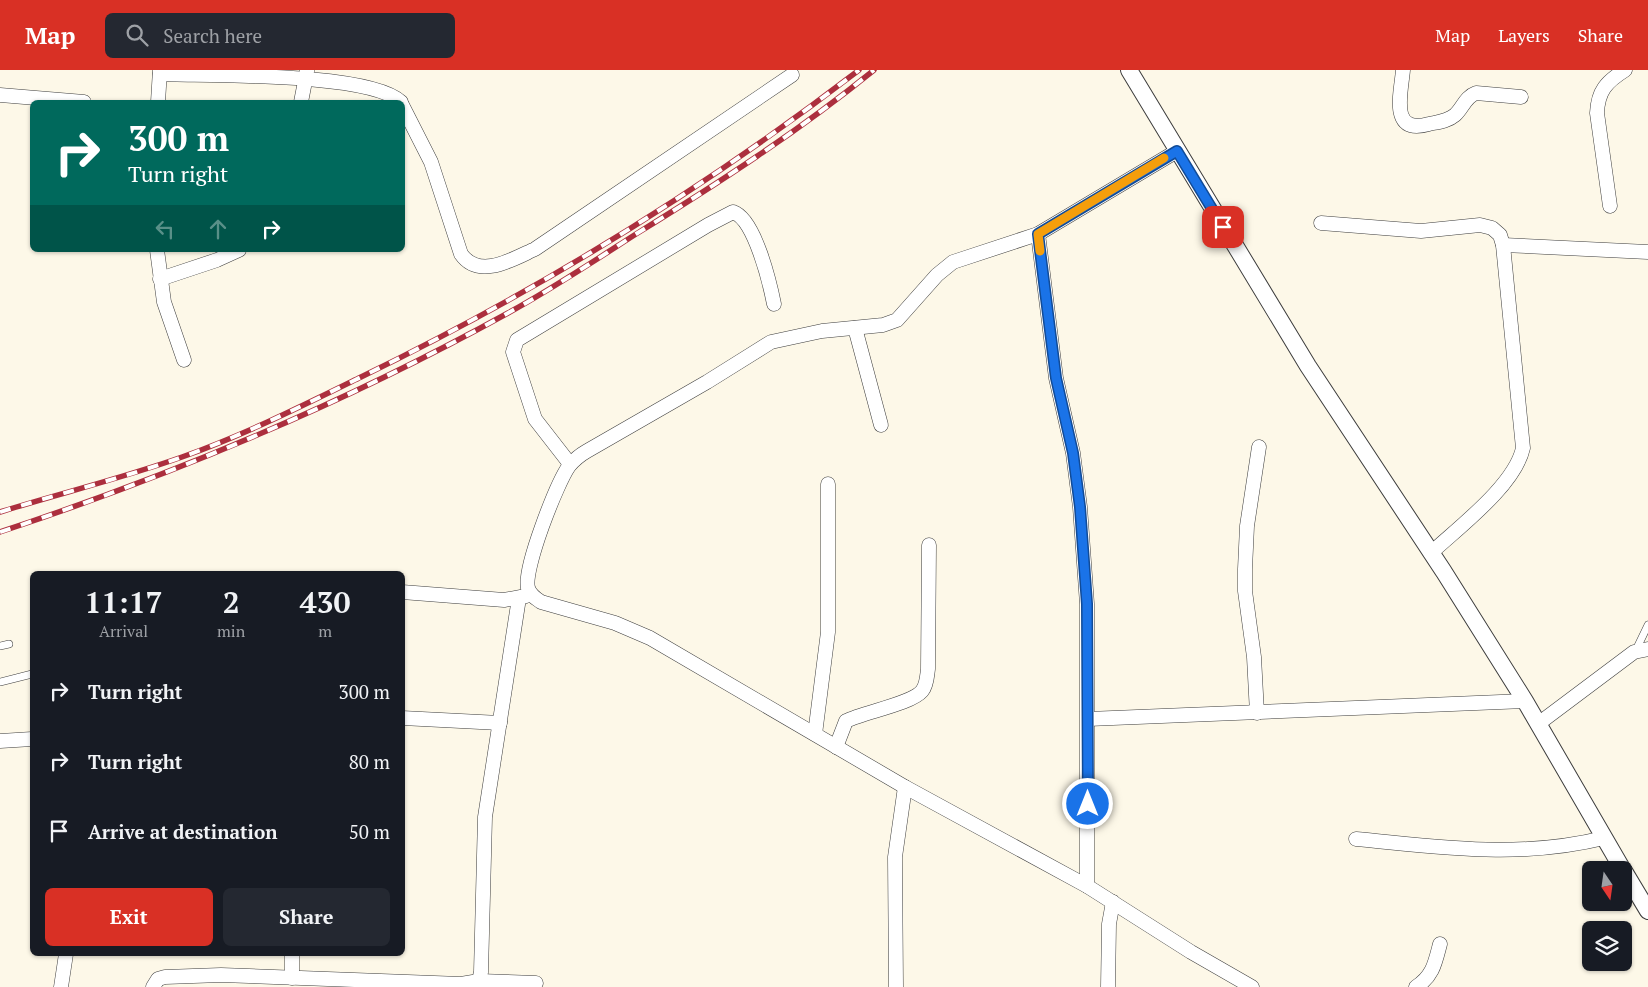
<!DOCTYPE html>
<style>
body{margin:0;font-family:"PT Serif",serif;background:#242831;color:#f1f3f6;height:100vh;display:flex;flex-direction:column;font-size:19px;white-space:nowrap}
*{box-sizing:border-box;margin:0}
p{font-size:16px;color:#9ea1a6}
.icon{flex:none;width:28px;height:28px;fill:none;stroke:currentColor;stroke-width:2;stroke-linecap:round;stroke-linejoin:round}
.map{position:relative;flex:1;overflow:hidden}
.panel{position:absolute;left:30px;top:501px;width:375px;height:385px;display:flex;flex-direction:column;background:#171b24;border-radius:8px;box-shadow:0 1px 4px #0004}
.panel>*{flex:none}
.top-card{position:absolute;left:30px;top:30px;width:375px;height:152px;border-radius:8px;box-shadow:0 1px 4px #0004;background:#00695c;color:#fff;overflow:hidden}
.needle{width:32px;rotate:167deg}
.tools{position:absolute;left:1582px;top:791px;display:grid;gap:10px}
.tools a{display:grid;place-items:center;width:50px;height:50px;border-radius:8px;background:#171b24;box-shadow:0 1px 4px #0004;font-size:25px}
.pin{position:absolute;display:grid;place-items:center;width:42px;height:42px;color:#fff;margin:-21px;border-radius:10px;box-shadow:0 2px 8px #0006}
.me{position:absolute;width:55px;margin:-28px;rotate:0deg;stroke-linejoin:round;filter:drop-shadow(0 0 4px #0008)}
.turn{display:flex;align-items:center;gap:18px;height:105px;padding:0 15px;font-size:22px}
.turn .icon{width:65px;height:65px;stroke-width:2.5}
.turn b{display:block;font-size:35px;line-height:42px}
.lanes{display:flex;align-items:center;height:48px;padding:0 15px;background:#0003;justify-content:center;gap:25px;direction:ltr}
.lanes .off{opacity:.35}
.eta{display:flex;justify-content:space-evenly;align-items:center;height:85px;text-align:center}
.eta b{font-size:30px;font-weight:800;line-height:35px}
.cta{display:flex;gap:10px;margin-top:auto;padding:10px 15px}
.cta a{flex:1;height:58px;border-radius:8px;background:#d93025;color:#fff;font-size:20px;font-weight:800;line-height:58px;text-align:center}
.cta a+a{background:#242831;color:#f1f3f6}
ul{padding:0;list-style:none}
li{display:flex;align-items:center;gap:15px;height:70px;padding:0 15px}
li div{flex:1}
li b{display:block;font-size:19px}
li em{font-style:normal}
header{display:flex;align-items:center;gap:30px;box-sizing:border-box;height:70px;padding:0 25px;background:#d93025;color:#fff}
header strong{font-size:24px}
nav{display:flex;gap:28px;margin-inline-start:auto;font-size:18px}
.search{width:350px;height:45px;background:#242831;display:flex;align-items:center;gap:12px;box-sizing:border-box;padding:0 18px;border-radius:8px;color:#9ea1a6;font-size:19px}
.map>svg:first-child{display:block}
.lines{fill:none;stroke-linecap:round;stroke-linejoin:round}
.service-casing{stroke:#3d3d3d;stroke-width:8}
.minor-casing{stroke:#3d3d3d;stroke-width:15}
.tertiary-casing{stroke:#3d3d3d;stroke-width:18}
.service{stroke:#fff;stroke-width:7}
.minor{stroke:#fff;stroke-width:14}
.tertiary{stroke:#fff;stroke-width:16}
.rail-casing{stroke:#ac2f3e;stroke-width:5.5}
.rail{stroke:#fff;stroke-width:4;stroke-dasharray:11;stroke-linecap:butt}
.route-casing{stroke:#114b97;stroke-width:12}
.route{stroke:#1a73e8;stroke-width:9}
.slow{stroke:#f59e0b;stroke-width:9}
</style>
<header>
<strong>Map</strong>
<div class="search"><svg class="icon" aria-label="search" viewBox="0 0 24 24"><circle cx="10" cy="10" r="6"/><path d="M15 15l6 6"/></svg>Search here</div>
<nav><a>Map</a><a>Layers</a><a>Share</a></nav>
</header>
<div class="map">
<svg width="1648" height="917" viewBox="0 0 1648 917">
<rect width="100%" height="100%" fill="#fdf8e8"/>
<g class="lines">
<defs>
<g id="service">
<polyline points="0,576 9,574"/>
<polyline points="1635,582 1648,555"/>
<polyline points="0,612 32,604"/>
</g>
<g id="minor">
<path d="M 1403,0 C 1401,24 1389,65 1429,54 C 1438,52 1448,51 1455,45 C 1463,38 1465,27 1476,23 L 1521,27"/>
<path d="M 160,4 C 208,6 370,2 401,32"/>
<polyline points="0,25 84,32"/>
<polyline points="158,32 160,0"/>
<polyline points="301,32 307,1"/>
<path d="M 402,35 L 431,92 L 461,184 C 479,210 513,189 535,179 L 792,5"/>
<path d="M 1177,81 L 1038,164 L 953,192 L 937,205 L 897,250 L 883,255 L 822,261 L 771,272 L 707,312 L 587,381 C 580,385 574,390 569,396 C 557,413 523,499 528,518 C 530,525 535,528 541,532 L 615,553 L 650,568 L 905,717 L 1087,816 L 1191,882 L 1252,917"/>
<path d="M 1610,136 L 1597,43 C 1598,21 1606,12 1625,0"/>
<path d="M 1321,153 L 1421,161 L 1480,155 L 1492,158 L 1500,165 L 1503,175 L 1523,378 C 1515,415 1459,457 1431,483"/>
<polyline points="1038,164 1056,308 1073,383 1080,437 1087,534 1087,816"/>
<polyline points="1503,175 1648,182"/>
<polyline points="157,180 164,232 184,290"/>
<polyline points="160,209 217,190 239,180"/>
<polyline points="855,258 881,355"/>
<path d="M 570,394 L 535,349 L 513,282 L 517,270 L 708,155 L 733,142 C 755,149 770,214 774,234"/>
<polyline points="402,522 504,530 526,526"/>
<polyline points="1257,643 1254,587 1245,521 1245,499 1247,456 1259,377"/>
<polyline points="402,648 500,653"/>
<polyline points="1088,649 1525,631"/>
<polyline points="1538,654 1634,582 1648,579"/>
<polyline points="815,664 828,562 828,414"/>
<polyline points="0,671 32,669"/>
<path d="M 836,677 L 846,651 C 864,642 911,634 922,621 C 927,615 927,606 928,599 L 929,475"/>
<path d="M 1356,769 C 1442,777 1518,789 1604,768"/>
<polyline points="292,884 292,908"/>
<polyline points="479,911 536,913"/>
<polyline points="61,917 66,884"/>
<polyline points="153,917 158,909 165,907 221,905 461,914 479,911 481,902 485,747 519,528"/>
<polyline points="896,917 895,787 905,717"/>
<polyline points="1108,917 1109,854 1113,832"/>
<path d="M 1416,917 C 1433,906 1435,893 1440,874"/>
</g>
<g id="tertiary">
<polyline points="1129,0 1308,296 1444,502 1525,631 1623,800"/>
<polyline points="1624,801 1648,841"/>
</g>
</defs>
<use href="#service" class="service-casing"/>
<use href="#minor" class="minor-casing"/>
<use href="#tertiary" class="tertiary-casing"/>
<use href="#service" class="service"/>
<use href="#minor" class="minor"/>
<use href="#tertiary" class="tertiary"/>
<defs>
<g id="rail">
<path d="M 0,442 C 61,423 123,408 182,387 C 244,365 302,336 361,307 C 536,222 704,119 859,0"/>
<path d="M 0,462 C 175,404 347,332 508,243 C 552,219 594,191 636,164 C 717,114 799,61 874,0"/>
</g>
</defs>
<use href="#rail" class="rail-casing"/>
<use href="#rail" class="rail"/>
</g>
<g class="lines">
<defs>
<polyline id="route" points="1088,734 1087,534 1080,437 1073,383 1056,308 1038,164 1177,81 1223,157"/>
</defs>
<use href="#route" class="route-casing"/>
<use href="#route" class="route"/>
<polyline class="slow" points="1040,181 1038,164 1164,88"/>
</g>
</svg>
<div class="tools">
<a><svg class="needle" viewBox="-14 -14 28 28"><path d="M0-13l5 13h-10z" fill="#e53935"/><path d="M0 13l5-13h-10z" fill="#9ea1a6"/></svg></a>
<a><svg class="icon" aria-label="layers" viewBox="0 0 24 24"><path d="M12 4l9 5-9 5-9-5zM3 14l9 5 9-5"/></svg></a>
</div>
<div class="pin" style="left:1223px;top:157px;background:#d93025"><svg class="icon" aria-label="arrive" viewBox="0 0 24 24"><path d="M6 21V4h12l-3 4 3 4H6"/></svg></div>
<svg class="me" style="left:1088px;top:734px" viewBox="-20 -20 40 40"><circle r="17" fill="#1a73e8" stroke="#fff" stroke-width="3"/><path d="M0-11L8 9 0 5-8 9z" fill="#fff"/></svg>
<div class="top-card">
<div class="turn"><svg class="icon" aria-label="right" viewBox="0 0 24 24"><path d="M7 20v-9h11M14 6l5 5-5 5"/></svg><div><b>300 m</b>Turn right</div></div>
<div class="lanes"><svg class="icon off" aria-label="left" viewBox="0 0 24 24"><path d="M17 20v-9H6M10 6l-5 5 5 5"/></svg><svg class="icon off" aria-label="ahead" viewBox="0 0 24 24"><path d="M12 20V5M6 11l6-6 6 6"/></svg><svg class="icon" aria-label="right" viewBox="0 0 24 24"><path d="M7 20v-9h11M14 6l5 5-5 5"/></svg></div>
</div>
<section class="panel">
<div class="eta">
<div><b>11:17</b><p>Arrival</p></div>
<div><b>2</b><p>min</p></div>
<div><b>430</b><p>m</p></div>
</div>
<ul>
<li><svg class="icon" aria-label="right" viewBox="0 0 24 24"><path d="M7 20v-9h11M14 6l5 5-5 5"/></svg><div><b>Turn right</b></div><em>300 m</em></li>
<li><svg class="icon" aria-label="right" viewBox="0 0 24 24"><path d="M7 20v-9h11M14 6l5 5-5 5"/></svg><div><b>Turn right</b></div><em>80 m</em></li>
<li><svg class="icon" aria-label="arrive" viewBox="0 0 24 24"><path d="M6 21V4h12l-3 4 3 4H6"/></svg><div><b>Arrive at destination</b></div><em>50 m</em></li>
</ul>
<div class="cta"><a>Exit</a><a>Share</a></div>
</section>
</div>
